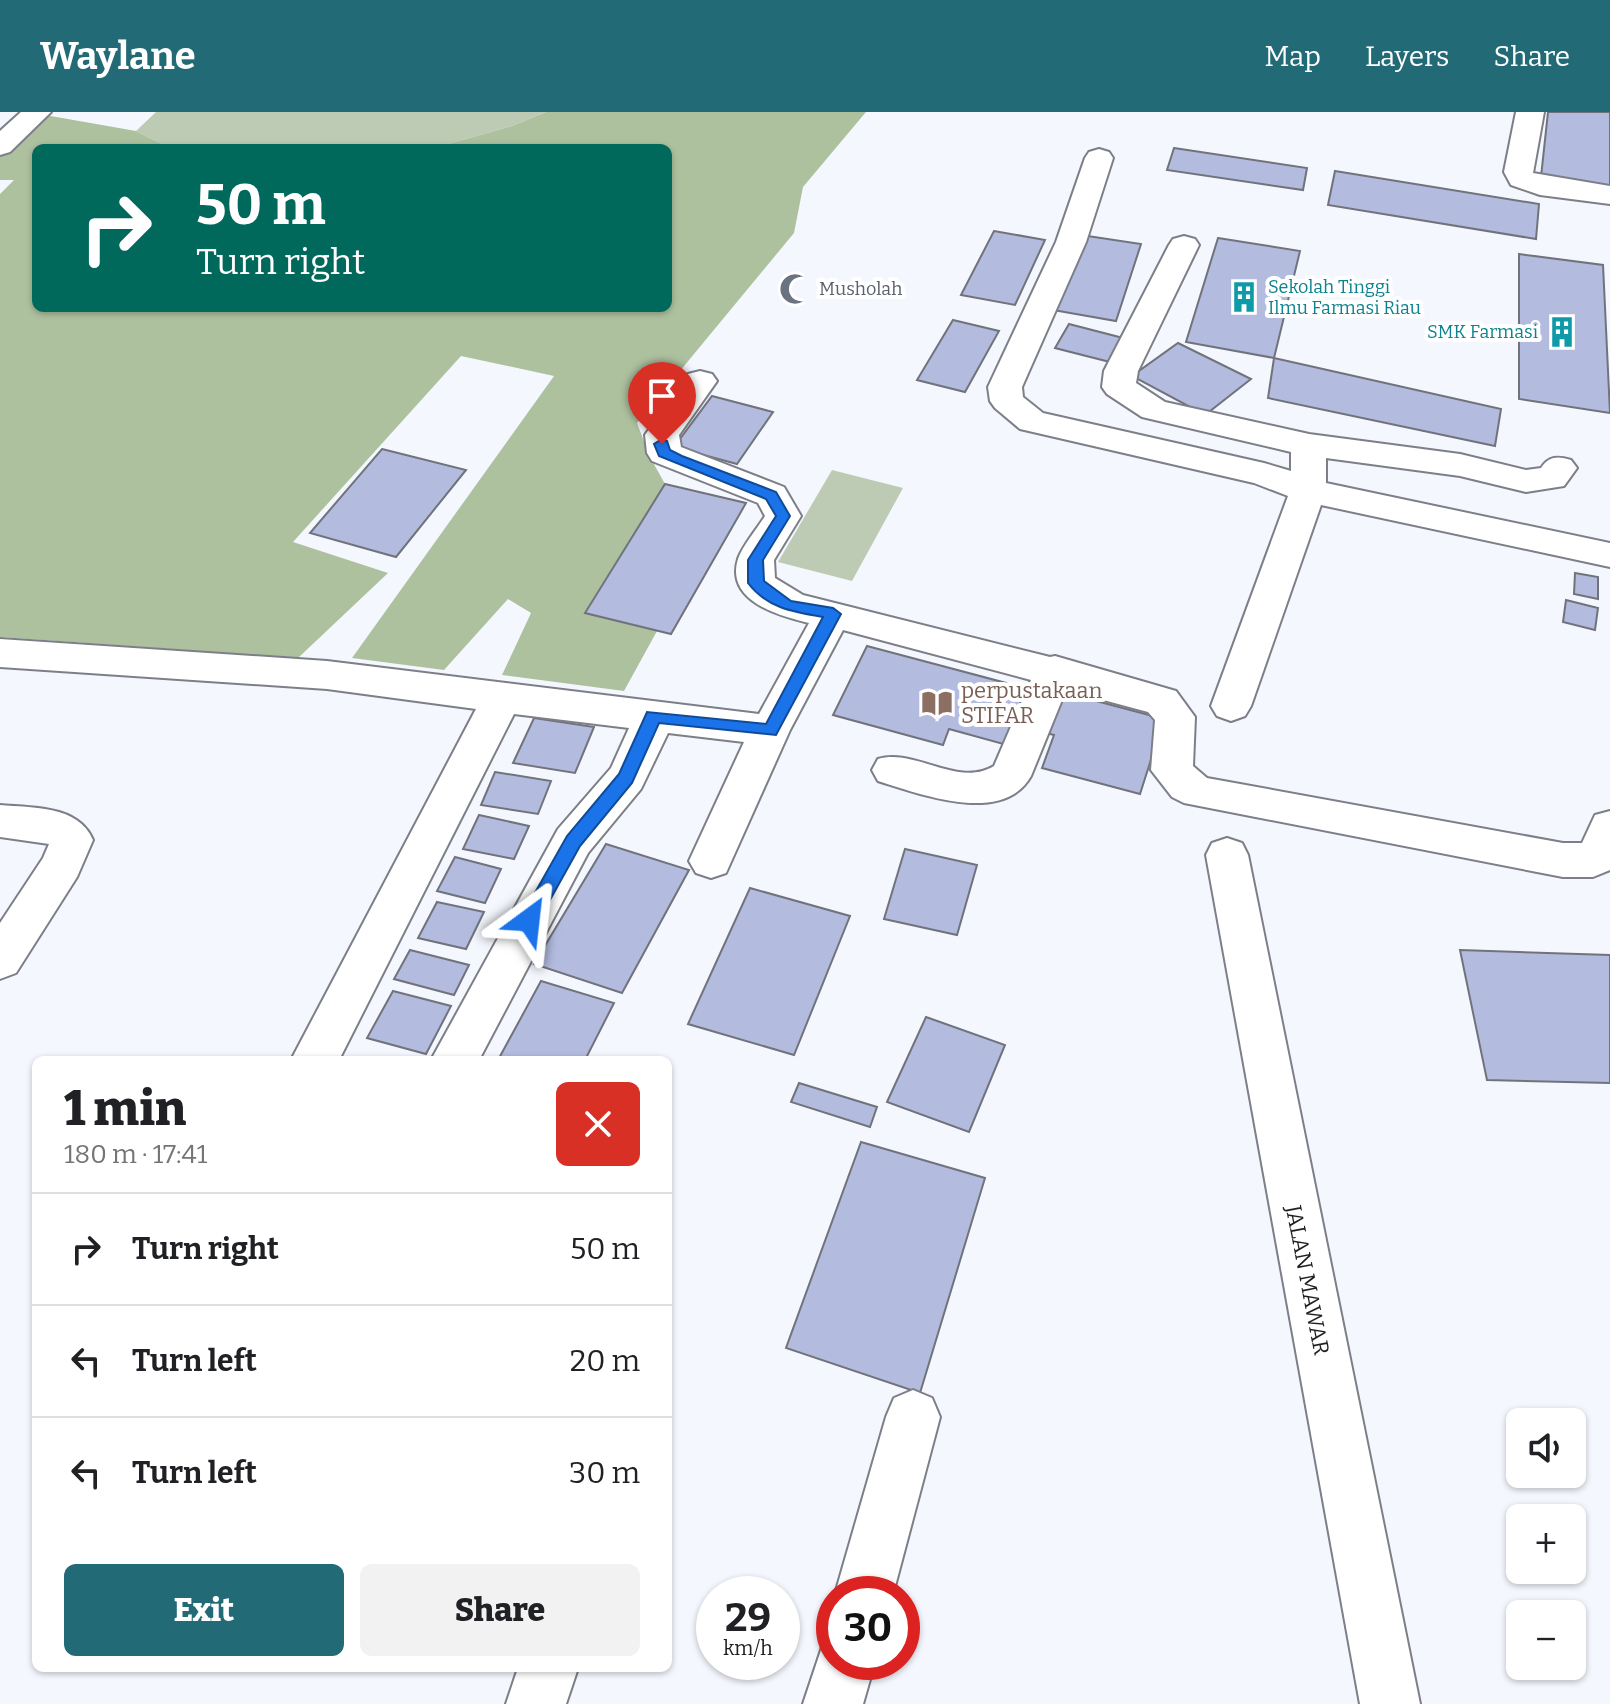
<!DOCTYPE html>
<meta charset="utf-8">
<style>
body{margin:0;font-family:Bitter,serif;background:#f2f2f2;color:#202124;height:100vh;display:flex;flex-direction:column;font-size:30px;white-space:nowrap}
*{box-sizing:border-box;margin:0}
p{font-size:26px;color:#757577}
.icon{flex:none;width:44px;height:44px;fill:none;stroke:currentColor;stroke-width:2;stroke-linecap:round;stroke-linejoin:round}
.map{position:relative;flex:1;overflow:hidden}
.side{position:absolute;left:32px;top:944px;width:640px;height:616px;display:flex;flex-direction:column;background:#fff;border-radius:12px;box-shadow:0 2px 6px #0004}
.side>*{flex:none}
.hud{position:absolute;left:32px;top:32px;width:640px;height:168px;border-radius:12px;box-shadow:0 2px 6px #0004;background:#00695c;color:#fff;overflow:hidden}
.tools{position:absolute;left:1506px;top:1296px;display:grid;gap:16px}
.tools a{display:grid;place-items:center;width:80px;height:80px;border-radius:12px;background:#fff;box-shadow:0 2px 6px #0004;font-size:40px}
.speed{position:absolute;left:696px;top:1464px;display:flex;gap:16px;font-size:40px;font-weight:700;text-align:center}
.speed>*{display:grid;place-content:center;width:104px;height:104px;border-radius:50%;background:#fff;box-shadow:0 2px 6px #0004;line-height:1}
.speed small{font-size:20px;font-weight:400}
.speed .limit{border:12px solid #d22;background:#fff;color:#111}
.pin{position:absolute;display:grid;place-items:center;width:68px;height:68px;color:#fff;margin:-82px -34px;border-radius:50% 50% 50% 0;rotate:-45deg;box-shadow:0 0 8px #0007}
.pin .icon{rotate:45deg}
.me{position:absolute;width:88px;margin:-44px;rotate:30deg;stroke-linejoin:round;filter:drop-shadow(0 0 6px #0008)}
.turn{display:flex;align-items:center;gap:28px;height:168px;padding:0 32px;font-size:36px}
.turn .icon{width:104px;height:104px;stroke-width:2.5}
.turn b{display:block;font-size:56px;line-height:68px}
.round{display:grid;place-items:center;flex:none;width:84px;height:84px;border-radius:12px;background:#f2f2f2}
.summary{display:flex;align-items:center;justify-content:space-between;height:136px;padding:0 32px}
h1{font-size:48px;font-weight:800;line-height:60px}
.action{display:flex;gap:16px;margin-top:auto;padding:16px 32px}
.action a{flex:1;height:92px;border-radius:12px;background:#226b76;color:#fff;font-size:32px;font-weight:800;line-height:92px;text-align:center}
.action a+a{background:#f2f2f2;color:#202124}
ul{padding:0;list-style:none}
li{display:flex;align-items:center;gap:24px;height:112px;padding:0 32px;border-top:2px solid #e0e0e0}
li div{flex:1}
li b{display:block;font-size:30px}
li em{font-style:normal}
header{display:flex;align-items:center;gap:48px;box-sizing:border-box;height:112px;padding:0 40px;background:#226b76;color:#fff}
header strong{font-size:38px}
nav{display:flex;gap:44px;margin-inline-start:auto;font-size:28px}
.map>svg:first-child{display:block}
.green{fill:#becbb4}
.forest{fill:#aec19f}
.building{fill:#b3bcdf;stroke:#71737c;stroke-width:2}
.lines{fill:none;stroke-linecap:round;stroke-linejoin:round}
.minor-casing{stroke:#7d7f88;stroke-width:4}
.minor{fill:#fff;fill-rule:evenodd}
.route{fill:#1a73e8;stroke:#114b97;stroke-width:2}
.labels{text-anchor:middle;stroke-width:8;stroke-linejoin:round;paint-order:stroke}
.far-culture-label{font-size:18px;fill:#0d838f;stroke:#fff;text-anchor:start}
.far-worship-label{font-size:18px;fill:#5b616d;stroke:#fff;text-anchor:start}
.education-label{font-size:22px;fill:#785e54;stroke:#fff;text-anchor:start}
.street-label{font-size:22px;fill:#1f2023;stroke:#fff}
</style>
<header>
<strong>Waylane</strong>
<nav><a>Map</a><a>Layers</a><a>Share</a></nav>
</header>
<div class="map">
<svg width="1610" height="1592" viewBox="0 0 1610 1592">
<rect width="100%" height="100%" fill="#f5f7fe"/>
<g class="green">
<polygon points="156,0 546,0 512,14 434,36 170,36 136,19"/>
<polygon points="832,358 903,376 852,469 778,450"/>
</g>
<polygon class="forest" points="546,0 866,0 803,75 794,121 637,311 650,345 665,372 585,500 657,519 624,579 502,563 531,501 508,487 444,558 352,546 554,264 461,244 293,430 388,461 298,546 0,525 0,82 14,68 0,68 0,42 45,3 136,19 170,36 36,36 36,196 668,196 668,36 434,36 512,14"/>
<g class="building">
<polygon points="1548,0 1610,0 1610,76 1541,65"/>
<polygon points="1174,36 1307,56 1303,78 1167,58"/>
<polygon points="1335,59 1539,92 1536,127 1328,93"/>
<polygon points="994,119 1045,128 1015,193 961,183"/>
<polygon points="1081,123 1141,132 1116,209 1053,198"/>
<polygon points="1218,126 1300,139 1274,246 1186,230"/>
<polygon points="1519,142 1603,153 1610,301 1519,287"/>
<polygon points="953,208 999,219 965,280 917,268"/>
<polygon points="1069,212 1123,226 1110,250 1055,236"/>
<polygon points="1178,231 1251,267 1205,303 1132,264"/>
<polygon points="1274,246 1501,297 1495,334 1268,286"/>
<polygon points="712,284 773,300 737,352 674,335"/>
<polygon points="382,337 466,358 396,445 310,421"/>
<polygon points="665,372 746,391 671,522 585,501"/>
<polygon points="1575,461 1598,465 1598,487 1574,482"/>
<polygon points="1566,488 1598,496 1595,518 1563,510"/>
<polygon points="867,534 1040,580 1018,636 949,617 943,633 833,603"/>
<polygon points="1070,582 1164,607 1140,682 1042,656 1054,623 1042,620 1057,584 1068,587"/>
<polygon points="534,606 594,615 575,661 513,651"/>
<polygon points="495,660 551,669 538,702 481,693"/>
<polygon points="479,703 529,714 514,747 463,737"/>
<polygon points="606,732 689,758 622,881 534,852"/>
<polygon points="905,737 977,753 957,823 884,807"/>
<polygon points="455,745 501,757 485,791 437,779"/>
<polygon points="750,776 850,804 794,943 688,912"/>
<polygon points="437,790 484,800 466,837 418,826"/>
<polygon points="410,838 469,853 454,883 394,867"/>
<polygon points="1460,838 1610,843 1610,971 1487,968"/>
<polygon points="541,869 614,891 585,948 498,948"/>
<polygon points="393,879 451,894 426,942 367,926"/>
<polygon points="926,905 1005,933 969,1020 887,990"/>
<polygon points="799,971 877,995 870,1015 791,990"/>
<polygon points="861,1030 985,1066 920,1281 786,1236"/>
</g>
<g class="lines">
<defs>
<g id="minor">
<polygon points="21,0 51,0 10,40 0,43 0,19"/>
<polygon points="1516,0 1544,0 1533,61 1610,74 1610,92 1540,83 1511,73 1504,60"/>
<path d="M 1099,37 L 1109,40 L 1113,46 L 1086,130 L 1022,275 L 1023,285 L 1043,301 L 1264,351 L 1291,359 L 1291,340 L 1142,305 L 1107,282 L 1102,275 L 1104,259 L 1169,133 L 1173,127 L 1184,124 L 1195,127 L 1199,133 L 1138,259 L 1136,271 L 1165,290 L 1309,322 L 1460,342 L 1526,358 L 1541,356 C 1549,344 1558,344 1571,348 L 1577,356 L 1564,374 L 1526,380 L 1460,364 L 1326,346 L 1326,371 L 1610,431 L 1610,455 L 1321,393 L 1251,594 L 1245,604 L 1231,609 L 1217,604 L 1211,594 L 1288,384 L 1254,371 L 1020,317 L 995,296 L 990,289 L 988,275 L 1056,130 L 1085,46 L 1089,40 Z"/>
<path d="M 700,259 L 712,262 L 717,269 L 679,323 L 681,335 L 784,375 L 801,404 L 774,448 L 775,466 L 803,483 L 1050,545 L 1055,544 L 1176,579 L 1195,605 L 1193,654 L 1207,666 L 1563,731 L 1582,731 L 1595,703 L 1610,699 L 1610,758 L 1593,765 L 1563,765 L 1184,691 L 1172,685 L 1151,658 L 1155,608 L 1148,600 L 1066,578 L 1031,664 C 1003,714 920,682 878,669 L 872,658 L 878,647 C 915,636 958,676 994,654 L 1031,568 L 843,518 L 790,618 L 726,761 L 711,766 L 696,761 L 689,749 L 744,630 L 668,621 L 641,677 L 588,741 L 479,948 L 431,948 L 558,717 L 611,656 L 629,616 L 514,602 L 339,948 L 291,948 L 476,597 L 327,577 L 0,555 L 0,527 L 327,549 L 759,602 L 809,511 C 779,504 725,489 738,447 C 743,433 757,417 765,404 L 758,391 L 652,349 L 647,341 L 645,323 L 688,262 Z"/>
<path d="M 0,693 C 33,696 78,693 93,728 L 77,765 L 16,861 L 0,867 L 0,811 L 43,746 L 49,732 L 0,725 Z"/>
<polygon points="1227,726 1242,731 1248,743 1420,1592 1360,1592 1206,743 1212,731"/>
<polygon points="913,1278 932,1286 940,1305 893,1482 835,1482 886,1305 894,1286"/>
<polygon points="834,1525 834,1550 875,1550 863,1592 803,1592 824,1529"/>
<polygon points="518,1556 578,1556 566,1592 506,1592"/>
</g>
</defs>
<use href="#minor" class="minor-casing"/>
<use href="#minor" class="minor"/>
</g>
<path class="route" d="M 662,327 L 667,329 L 670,338 L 682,344 L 776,380 L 790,404 L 763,448 L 764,469 L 791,489 L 833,496 L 841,502 L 776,623 L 659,611 L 632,671 L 580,734 L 536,813 L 523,813 L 520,808 L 523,802 L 567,724 L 619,662 L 647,600 L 766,612 L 823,505 C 793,500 767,496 748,471 L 748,448 L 776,404 L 766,387 L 659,344 L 654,332 Z"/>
<defs>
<symbol id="mosque-bare" viewBox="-9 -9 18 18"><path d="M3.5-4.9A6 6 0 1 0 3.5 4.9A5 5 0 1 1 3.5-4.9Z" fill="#6b7280" stroke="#fff" stroke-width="2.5" paint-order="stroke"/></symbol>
<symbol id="building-bare" viewBox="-9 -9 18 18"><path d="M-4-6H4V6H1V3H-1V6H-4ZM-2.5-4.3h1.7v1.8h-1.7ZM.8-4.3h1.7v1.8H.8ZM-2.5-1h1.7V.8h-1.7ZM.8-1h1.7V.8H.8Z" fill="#0f9aa8" stroke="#fff" stroke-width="2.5" paint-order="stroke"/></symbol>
<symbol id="library-bare" viewBox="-9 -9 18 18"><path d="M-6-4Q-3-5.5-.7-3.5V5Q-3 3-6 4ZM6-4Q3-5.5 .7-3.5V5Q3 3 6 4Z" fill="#8d6e63" stroke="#fff" stroke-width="2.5" paint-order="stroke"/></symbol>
</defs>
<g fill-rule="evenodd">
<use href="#mosque-bare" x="773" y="155" width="44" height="44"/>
<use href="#building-bare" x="1222" y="163" width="44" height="44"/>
<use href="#building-bare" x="1540" y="198" width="44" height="44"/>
<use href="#library-bare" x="915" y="569" width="44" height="44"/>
</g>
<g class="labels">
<g class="far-culture-label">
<text x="1268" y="181">Sekolah Tinggi<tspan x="1268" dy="21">Ilmu Farmasi Riau</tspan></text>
<text x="1538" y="226" text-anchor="end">SMK Farmasi</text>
</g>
<g class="far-worship-label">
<text x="819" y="183">Musholah</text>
</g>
<g class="education-label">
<text x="961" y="586">perpustakaan<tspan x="961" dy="25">STIFAR</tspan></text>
</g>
<g class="street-label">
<text transform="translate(1308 1168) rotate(79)" y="8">JALAN MAWAR</text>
</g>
</g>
</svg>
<div class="tools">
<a><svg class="icon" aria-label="sound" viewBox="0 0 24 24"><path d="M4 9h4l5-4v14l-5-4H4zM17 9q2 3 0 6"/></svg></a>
<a>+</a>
<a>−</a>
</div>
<div class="speed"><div>29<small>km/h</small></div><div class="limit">30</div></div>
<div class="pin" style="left:662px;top:332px;background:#d93025"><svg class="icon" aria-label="arrive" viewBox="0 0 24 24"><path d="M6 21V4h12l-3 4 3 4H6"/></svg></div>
<svg class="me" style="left:529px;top:808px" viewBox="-20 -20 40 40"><path d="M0-17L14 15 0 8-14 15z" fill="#1a73e8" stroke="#fff" stroke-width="4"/></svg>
<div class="hud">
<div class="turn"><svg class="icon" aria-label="right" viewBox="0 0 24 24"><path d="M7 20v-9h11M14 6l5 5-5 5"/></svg><div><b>50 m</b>Turn right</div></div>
</div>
<section class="side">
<div class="summary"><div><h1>1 min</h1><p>180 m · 17:41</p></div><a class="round" style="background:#d93025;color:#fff"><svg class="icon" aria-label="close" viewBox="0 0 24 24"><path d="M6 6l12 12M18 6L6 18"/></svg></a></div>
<ul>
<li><svg class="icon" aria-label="right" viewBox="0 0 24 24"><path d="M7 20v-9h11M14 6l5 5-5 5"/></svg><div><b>Turn right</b></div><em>50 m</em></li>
<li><svg class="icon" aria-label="left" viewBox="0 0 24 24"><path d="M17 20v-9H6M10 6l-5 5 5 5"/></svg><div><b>Turn left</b></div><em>20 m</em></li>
<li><svg class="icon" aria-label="left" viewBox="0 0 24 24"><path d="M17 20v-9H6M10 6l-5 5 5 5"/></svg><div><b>Turn left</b></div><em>30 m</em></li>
</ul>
<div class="action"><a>Exit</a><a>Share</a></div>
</section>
</div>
